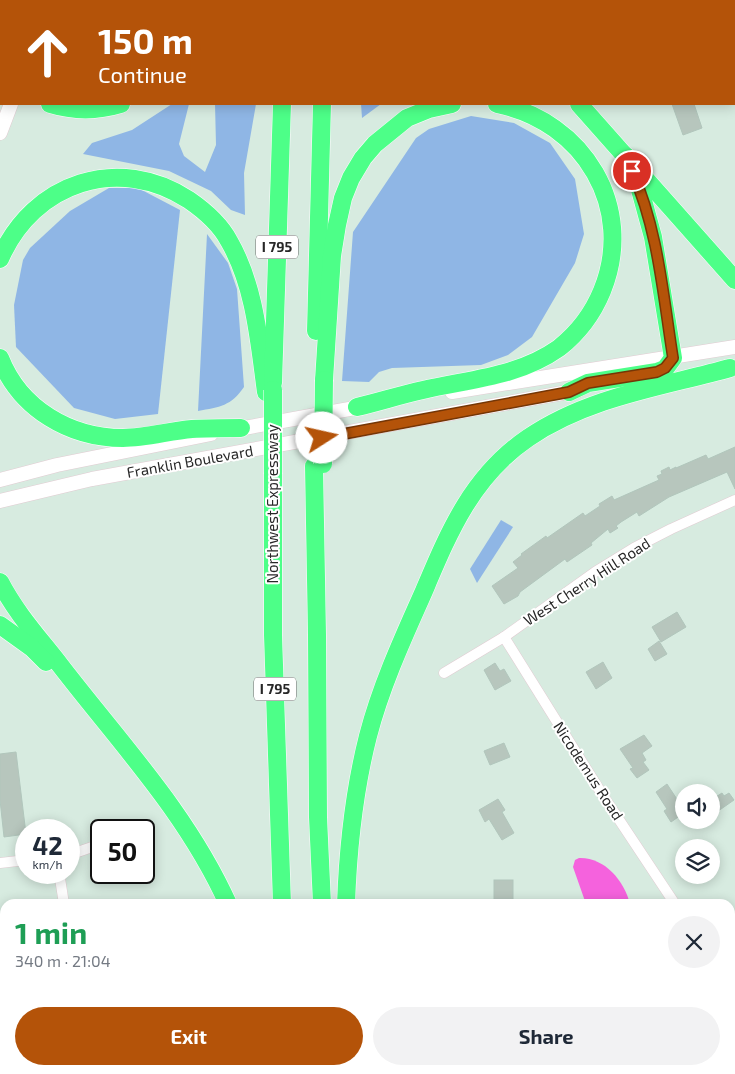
<!DOCTYPE html>
<meta charset="utf-8">
<style>
body{margin:0;font-family:"Exo 2",sans-serif;background:#f2f2f3;color:#1f2937;height:100vh;display:flex;flex-direction:column;font-size:19px;white-space:nowrap}
*{box-sizing:border-box;margin:0}
p{font-size:16px;color:#747a83}
.icon{flex:none;width:28px;height:28px;fill:none;stroke:currentColor;stroke-width:2;stroke-linecap:round;stroke-linejoin:round}
.map{position:relative;flex:1;overflow:hidden}
.drawer{position:absolute;left:0px;top:899px;width:735px;height:176px;display:flex;flex-direction:column;background:#fff;border-radius:15px 15px 0 0;box-shadow:0 2px 12px #0003}
.drawer>*{flex:none}
.guide{position:absolute;left:0px;top:0px;width:735px;height:105px;box-shadow:0 2px 12px #0003;background:#b45309;color:#fff;overflow:hidden}
.fabs{position:absolute;left:675px;top:784px;display:grid;gap:10px}
.fabs a{display:grid;place-items:center;width:45px;height:45px;border-radius:50%;background:#fff;box-shadow:0 2px 12px #0003;font-size:25px}
.speed{position:absolute;left:15px;top:819px;display:flex;gap:10px;font-size:25px;font-weight:700;text-align:center}
.speed>*{display:grid;place-content:center;width:65px;height:65px;border-radius:50%;background:#fff;box-shadow:0 2px 12px #0003;line-height:1}
.speed small{font-size:12px;font-weight:400}
.speed .limit{border:2px solid #111;border-radius:8px;background:#fff;color:#111}
.pin{position:absolute;display:grid;place-items:center;width:42px;height:42px;color:#fff;margin:-21px;border:2px solid #fff;border-radius:50%;box-shadow:0 1px 5px #0007}
.me{position:absolute;width:55px;margin:-28px;rotate:80deg;stroke-linejoin:round;filter:drop-shadow(0 0 4px #0008)}
.turn{display:flex;align-items:center;gap:18px;height:105px;padding:0 15px;font-size:22px}
.turn .icon{width:65px;height:65px;stroke-width:2.5}
.turn b{display:block;font-size:35px;line-height:42px}
.round{display:grid;place-items:center;flex:none;width:52px;height:52px;border-radius:26px;background:#f2f2f3}
.headline{display:flex;align-items:center;justify-content:space-between;height:85px;padding:0 15px}
h1{font-size:30px;font-weight:700;line-height:38px;color:#1e9e55}
.action{display:flex;gap:10px;margin-top:auto;padding:10px 15px}
.action a{flex:1;height:58px;border-radius:30px;background:#b45309;color:#fff;font-size:20px;font-weight:700;line-height:58px;text-align:center}
.action a+a{background:#f2f2f3;color:#1f2937}
.map>svg:first-child{display:block}
.green{fill:#8fb6e5}
.water{fill:#f562dd}
.building{fill:#b7c6bd;stroke:#b1c6bc}
.lines{fill:none;stroke-linecap:round;stroke-linejoin:round}
.minor-casing{stroke:#e1ccd2;stroke-width:11}
.tertiary-casing{stroke:#e1ccd2;stroke-width:14}
.secondary-casing{stroke:#e1ccd2;stroke-width:15}
.motorway-casing{stroke:#fff;stroke-width:19}
.minor{stroke:#fff;stroke-width:10}
.tertiary{stroke:#fff;stroke-width:12}
.secondary{stroke:#fff;stroke-width:14}
.motorway{stroke:#4dff88;stroke-width:18}
.motorway-bridge-casing{stroke:#fff;stroke-width:19;stroke-linecap:butt}
.motorway-bridge{stroke:#4dff88;stroke-width:18}
.route-casing{stroke:#753606;stroke-width:12}
.route{stroke:#b45309;stroke-width:9}
.labels{text-anchor:middle;stroke-width:4;stroke-linejoin:round;paint-order:stroke}
.shield{fill:#fff;stroke:#686868;stroke-width:1}
.shield-label{font-size:14px;font-weight:bold;fill:#272727}
.street-label{font-size:15px;fill:#272727;stroke:#fff}
</style>
<div class="map">
<svg width="735" height="1074" viewBox="0 0 735 1074">
<rect width="100%" height="100%" fill="#d7ebe0"/>
<g class="green">
<polygon points="71,0 192,0 70,1"/>
<polygon points="368,0 472,0 473,1 368,1"/>
<polygon points="172,104 189,104 179,144 184,156 205,172 216,145 215,104 256,104 244,173 245,215 231,210 211,191 169,171 83,154 92,143 132,130"/>
<polygon points="361,104 381,104 362,118"/>
<polygon points="471,116 514,123 550,143 575,179 584,234 575,263 532,337 508,355 481,365 392,368 379,372 369,382 342,381 353,232 416,138 429,129"/>
<polygon points="109,188 138,188 180,210 158,414 115,419 74,408 16,347 14,305 23,260 30,248 70,211"/>
<path d="M 207,234 L 228,263 L 237,289 L 244,387 C 231,406 220,407 198,411 Z"/>
<polygon points="501,520 513,527 477,583 470,569"/>
</g>
<path class="water" d="M 579,858 C 604,857 624,880 630,904 L 586,904 L 573,867 L 575,860 Z"/>
<g class="building">
<polygon points="672,104 694,104 702,128 683,135"/>
<polygon points="735,447 735,489 727,472 669,497 639,516 637,512 621,522 616,526 618,528 610,533 608,529 591,543 592,545 567,562 565,559 520,592 518,596 504,604 492,586 518,568 513,562 522,555 521,554 546,536 547,538 583,513 585,516 600,506 599,504 612,496 614,500 659,480 657,476 662,474 661,471 669,467 670,470 676,467 676,468 706,455 708,459"/>
<polygon points="677,612 686,627 661,642 652,627"/>
<polygon points="659,641 667,654 655,661 648,649"/>
<polygon points="603,662 612,678 596,689 586,672"/>
<polygon points="495,663 500,671 504,669 511,681 495,690 484,670"/>
<polygon points="644,735 652,746 642,753 646,760 643,762 649,770 637,778 630,769 633,768 620,749"/>
<polygon points="504,743 510,757 490,765 484,751"/>
<polygon points="16,752 26,834 4,837 0,800 0,754"/>
<polygon points="667,784 684,810 684,813 671,822 664,811 667,809 656,792"/>
<polygon points="722,793 724,796 729,793 734,800 711,816 711,800"/>
<polygon points="498,799 505,810 502,812 514,833 502,840 489,819 485,822 479,810"/>
<rect x="494" y="880" width="19" height="19"/>
</g>
<g class="lines">
<defs>
<g id="minor">
<polyline points="641,0 642,1"/>
<polyline points="0,85 1,86"/>
<polyline points="504,637 602,794 675,904"/>
<polyline points="444,673 504,637 595,572 634,548 671,529 735,500"/>
<polyline points="69,855 92,847 101,841"/>
<polyline points="0,863 26,860"/>
<polyline points="59,872 64,904"/>
<polyline points="730,984 735,991"/>
<polyline points="151,1070 152,1074"/>
<polyline points="543,1070 545,1074"/>
</g>
<polyline id="tertiary" points="46,1 46,0"/>
<g id="secondary">
<polyline points="0,133 11,104"/>
<polyline points="452,392 735,347"/>
<polyline points="233,430 366,406"/>
<polyline points="0,480 57,465 211,434"/>
<polyline points="0,501 92,479 579,390"/>
</g>
<g id="motorway">
<polyline points="490,0 491,1"/>
<polyline points="207,1 208,0"/>
<polyline points="286,1 286,0"/>
<polyline points="328,1 328,0"/>
<path d="M 50,104 C 73,111 98,111 121,104"/>
<polyline points="579,104 735,280"/>
<path d="M 0,259 C 33,182 119,154 189,200 C 205,211 220,224 229,241 C 255,286 259,341 266,392"/>
<polyline points="316,331 322,104"/>
<path d="M 0,358 C 20,409 70,438 123,438 C 146,438 169,431 192,429 C 208,428 225,428 241,428"/>
<polyline points="324,380 332,256 337,225 343,198 351,178 363,158 375,144 407,118 429,109 452,104"/>
<polyline points="273,383 282,104"/>
<polyline points="569,392 588,383 657,372 665,369 673,358 653,237 639,186 626,156"/>
<path d="M 357,407 C 379,402 400,395 423,390 C 470,379 518,377 559,348 C 578,333 593,313 602,291 C 636,208 584,121 497,104"/>
<polyline points="314,466 317,635 318,817 322,904"/>
<polyline points="273,474 273,635 282,904"/>
<path d="M 0,582 C 16,613 39,638 60,665 C 120,743 187,813 228,904"/>
<polyline points="0,625 32,648 46,662"/>
<path d="M 346,904 C 348,847 354,791 368,736 C 381,686 403,638 424,591 C 449,532 472,476 528,438 C 588,397 661,387 730,368"/>
<polyline points="274,1070 275,1074"/>
<polyline points="290,1070 290,1074"/>
<polyline points="330,1070 331,1074"/>
</g>
</defs>
<use href="#minor" class="minor-casing"/>
<use href="#tertiary" class="tertiary-casing"/>
<use href="#secondary" class="secondary-casing"/>
<use href="#motorway" class="motorway-casing"/>
<use href="#minor" class="minor"/>
<use href="#tertiary" class="tertiary"/>
<use href="#secondary" class="secondary"/>
<use href="#motorway" class="motorway"/>
<defs>
<g id="motorway-bridge">
<polyline points="273,390 273,474"/>
<polyline points="323,464 324,380"/>
</g>
</defs>
<use href="#motorway-bridge" class="motorway-bridge-casing"/>
<use href="#motorway-bridge" class="motorway-bridge"/>
</g>
<g class="lines">
<defs>
<path id="route" d="M 322,438 L 569,392 L 588,383 L 657,372 L 665,368 L 673,358 C 663,295 658,229 632,171"/>
</defs>
<use href="#route" class="route-casing"/>
<use href="#route" class="route"/>
</g>
<g class="labels">
<g class="shield">
<rect x="256" y="235.5" width="42" height="23" rx="4"/>
<rect x="254" y="677.5" width="42" height="23" rx="4"/>
</g>
<g class="shield-label">
<text x="277" y="252">I 795</text>
<text x="275" y="694">I 795</text>
</g>
<g class="street-label">
<text transform="translate(190 462) rotate(-10)" y="5">Franklin Boulevard</text>
<text transform="translate(273 504) rotate(-90)" y="5">Northwest Expressway</text>
<text transform="translate(587 582) rotate(-33)" y="5">West Cherry Hill Road</text>
<text transform="translate(588 771) rotate(57)" y="5">Nicodemus Road</text>
</g>
</g>
</svg>
<div class="fabs">
<a><svg class="icon" aria-label="sound" viewBox="0 0 24 24"><path d="M4 9h4l5-4v14l-5-4H4zM17 9q2 3 0 6"/></svg></a>
<a><svg class="icon" aria-label="layers" viewBox="0 0 24 24"><path d="M12 4l9 5-9 5-9-5zM3 14l9 5 9-5"/></svg></a>
</div>
<div class="speed"><div>42<small>km/h</small></div><div class="limit">50</div></div>
<div class="pin" style="left:632px;top:171px;background:#d93025"><svg class="icon" aria-label="arrive" viewBox="0 0 24 24"><path d="M6 21V4h12l-3 4 3 4H6"/></svg></div>
<svg class="me" style="left:322px;top:438px" viewBox="-20 -20 40 40"><circle r="19" fill="#fff"/><path d="M0-13L10 11 0 6-10 11z" fill="#b45309"/></svg>
<div class="guide">
<div class="turn"><svg class="icon" aria-label="ahead" viewBox="0 0 24 24"><path d="M12 20V5M6 11l6-6 6 6"/></svg><div><b>150 m</b>Continue</div></div>
</div>
<section class="drawer">
<div class="headline"><div><h1>1 min</h1><p>340 m · 21:04</p></div><a class="round"><svg class="icon" aria-label="close" viewBox="0 0 24 24"><path d="M6 6l12 12M18 6L6 18"/></svg></a></div>
<div class="action"><a>Exit</a><a>Share</a></div>
</section>
</div>
